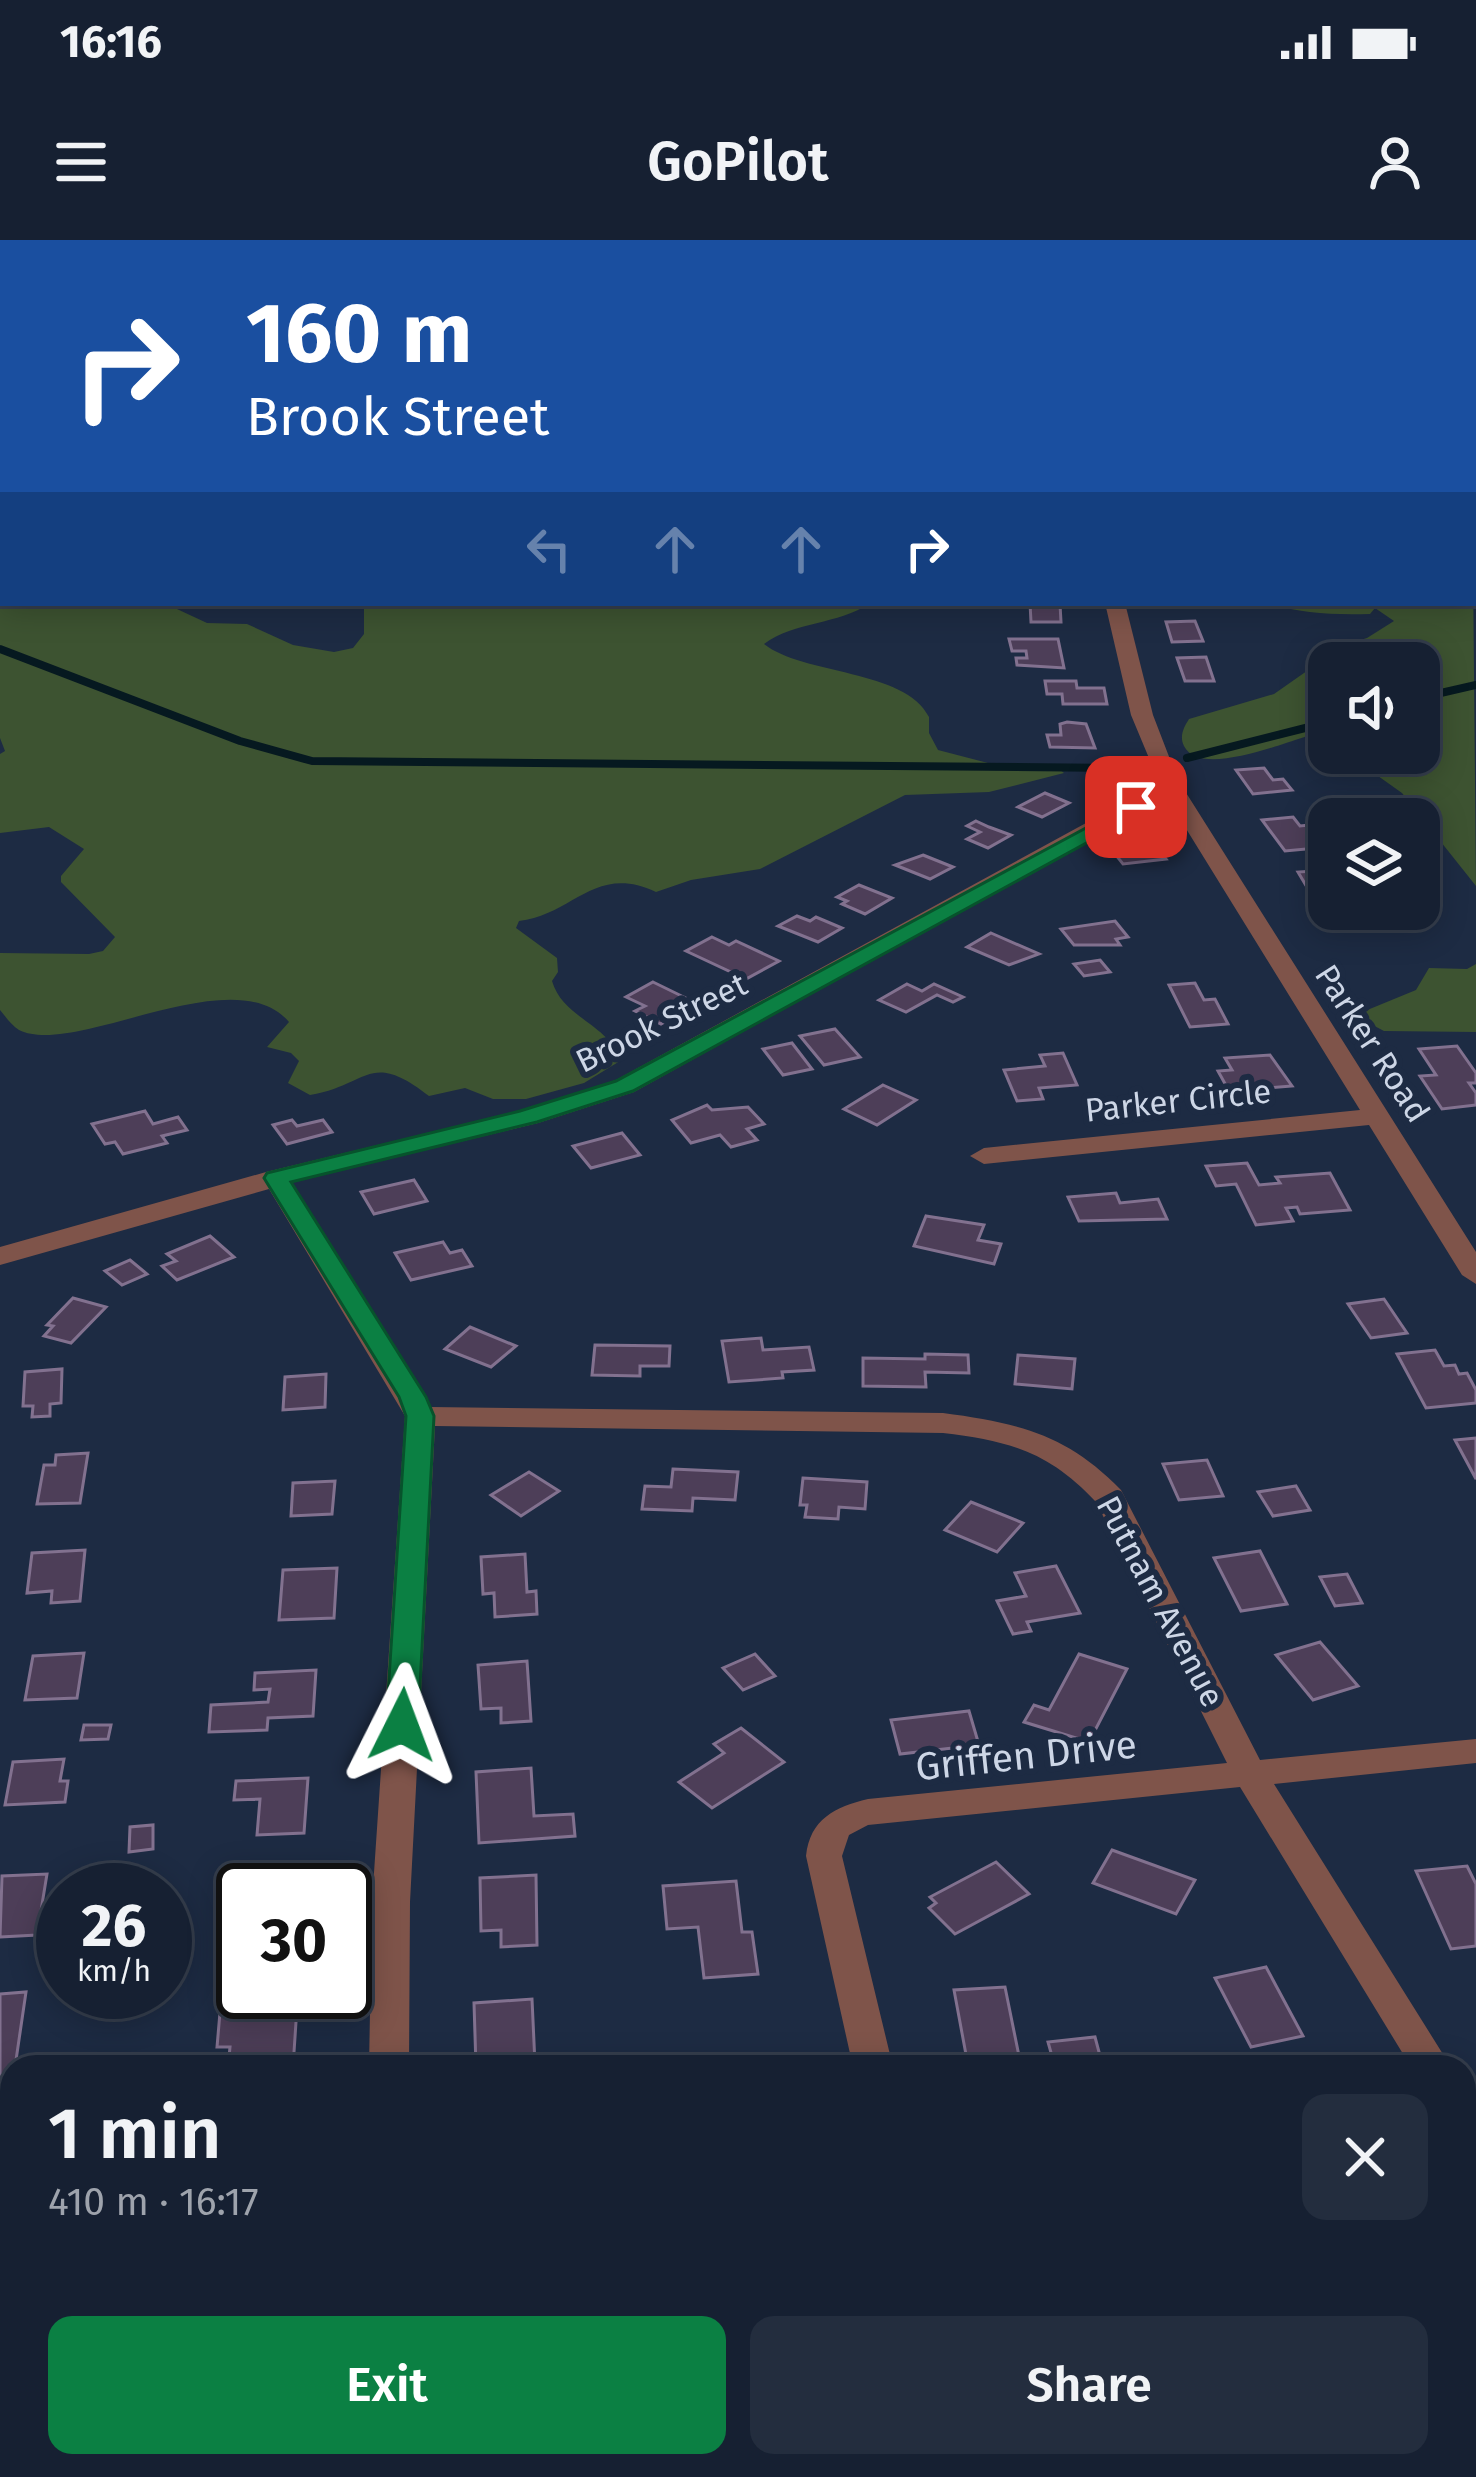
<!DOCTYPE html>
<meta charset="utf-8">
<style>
body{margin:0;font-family:"Fira Sans",sans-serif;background:#232d3e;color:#f1f3f6;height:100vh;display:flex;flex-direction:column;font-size:45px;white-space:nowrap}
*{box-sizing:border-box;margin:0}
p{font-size:39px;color:#9ea3ac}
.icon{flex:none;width:66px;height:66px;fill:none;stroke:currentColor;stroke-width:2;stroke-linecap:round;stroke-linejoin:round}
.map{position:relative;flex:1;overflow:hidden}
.details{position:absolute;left:0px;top:1815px;width:1476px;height:423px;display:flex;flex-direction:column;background:#162032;border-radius:36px 36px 0 0;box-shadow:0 6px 30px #0003,0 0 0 3px #353e4d}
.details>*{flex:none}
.hud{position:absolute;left:0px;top:0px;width:1476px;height:366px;box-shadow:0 6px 30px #0003,0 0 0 3px #353e4d;background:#1a4fa0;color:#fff;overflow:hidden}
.controls{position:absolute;left:1308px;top:402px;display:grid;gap:24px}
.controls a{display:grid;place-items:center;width:132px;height:132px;border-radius:24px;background:#162032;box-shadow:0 6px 30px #0003,0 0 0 3px #353e4d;font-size:60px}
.speed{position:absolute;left:36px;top:1623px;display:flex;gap:24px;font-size:60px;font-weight:700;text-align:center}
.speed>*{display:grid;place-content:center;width:156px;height:156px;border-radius:50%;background:#162032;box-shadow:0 6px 30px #0003,0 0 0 3px #353e4d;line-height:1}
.speed small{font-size:30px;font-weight:400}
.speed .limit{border:6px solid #111;border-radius:18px;background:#fff;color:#111}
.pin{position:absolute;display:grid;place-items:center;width:102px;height:102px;color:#fff;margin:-51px;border-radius:24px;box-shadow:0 6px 18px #0006}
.me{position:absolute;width:132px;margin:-66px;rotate:3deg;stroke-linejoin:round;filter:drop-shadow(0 0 9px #0008)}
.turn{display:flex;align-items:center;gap:42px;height:252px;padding:0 48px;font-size:54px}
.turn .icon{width:156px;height:156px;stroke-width:2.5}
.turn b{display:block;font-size:84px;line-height:102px}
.lanes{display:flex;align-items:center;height:114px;padding:0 48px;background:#0003;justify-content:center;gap:60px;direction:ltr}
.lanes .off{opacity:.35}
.round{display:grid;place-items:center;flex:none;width:126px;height:126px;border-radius:24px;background:#232d3e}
.headline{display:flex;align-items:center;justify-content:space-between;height:204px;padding:0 48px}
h1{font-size:72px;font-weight:600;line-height:90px}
.primary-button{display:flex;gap:24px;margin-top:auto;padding:24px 48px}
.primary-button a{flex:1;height:138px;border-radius:24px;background:#0b8043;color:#fff;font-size:48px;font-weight:600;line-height:138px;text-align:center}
.primary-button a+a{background:#232d3e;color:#f1f3f6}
.status{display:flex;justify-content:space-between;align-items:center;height:84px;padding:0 60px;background:#162032;direction:ltr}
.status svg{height:33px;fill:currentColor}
header{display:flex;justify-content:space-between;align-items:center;height:156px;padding:0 48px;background:#162032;font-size:54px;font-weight:600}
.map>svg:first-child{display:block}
.green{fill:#3d5331}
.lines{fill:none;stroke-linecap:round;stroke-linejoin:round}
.stream-far1{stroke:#061920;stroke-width:6}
.stream{stroke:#061920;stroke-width:8}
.building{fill:#4d3e58;stroke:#82718f;stroke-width:3}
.minor{fill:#7f544a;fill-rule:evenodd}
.route{fill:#0b8043;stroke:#07532c;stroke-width:3}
.labels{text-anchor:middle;stroke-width:12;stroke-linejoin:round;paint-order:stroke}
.street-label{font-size:33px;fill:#cdd6e6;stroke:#1d2b43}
.near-street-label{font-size:39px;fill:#cdd6e6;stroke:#1d2b43}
</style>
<div class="status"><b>16:16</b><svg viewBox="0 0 49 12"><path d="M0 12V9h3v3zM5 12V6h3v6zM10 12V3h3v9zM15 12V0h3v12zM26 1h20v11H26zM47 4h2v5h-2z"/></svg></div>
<header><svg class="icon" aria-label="menu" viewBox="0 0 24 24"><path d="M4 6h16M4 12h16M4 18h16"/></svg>GoPilot<svg class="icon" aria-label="person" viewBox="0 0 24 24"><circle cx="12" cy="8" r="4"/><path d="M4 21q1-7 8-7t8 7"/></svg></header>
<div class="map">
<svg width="1476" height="2237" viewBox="0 0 1476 2237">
<rect width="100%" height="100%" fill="#1d2b43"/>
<g class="green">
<path d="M 0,319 L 3,363 L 45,363 L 56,369 L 164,363 L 207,383 L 247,384 L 293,405 L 334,412 L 353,408 L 364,394 L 364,363 L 870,363 C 838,385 795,381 764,404 C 803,435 905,429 929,477 L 929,493 L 938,510 L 988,523 L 1054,525 L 1064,533 L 989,552 L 905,555 L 760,629 L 691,640 L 656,652 C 595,623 573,675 519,681 L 516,688 L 557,718 L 558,732 L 552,741 C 563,779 610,784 620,821 L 584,843 L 526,859 L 493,859 L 465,848 L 429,856 C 369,809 369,845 310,855 L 288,843 L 299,821 L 291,813 L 267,807 L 289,782 C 233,717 75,818 19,790 C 11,785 6,777 0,770 L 0,713 L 89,714 L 103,711 L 115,697 L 61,642 L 61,636 L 84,609 L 49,587 L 0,593 L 0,514 L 5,511 L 0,498 Z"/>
<path d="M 1473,328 L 1476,646 L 1402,553 L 1371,531 L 1377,513 L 1419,513 L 1419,423 L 1329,423 L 1329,490 C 1298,496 1201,541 1184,506 C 1179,496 1184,487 1189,479 L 1274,454 L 1344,405 L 1367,398 L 1394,381 L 1375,368 L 1370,374 C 1336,375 1300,374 1269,363 L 1473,363 Z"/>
<polygon points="1476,724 1476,792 1384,791 1361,779 1360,773 1416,750 1429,728 1467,729"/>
</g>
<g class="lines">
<polyline class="stream-far1" points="378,3 383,0"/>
<g class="stream">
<polyline points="0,409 240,501 312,521 1120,528"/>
<polyline points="1419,458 1476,445"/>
<polyline points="1187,518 1329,482"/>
</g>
</g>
<g class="building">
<polygon points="1030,363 1060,364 1061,382 1031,382"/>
<polygon points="1195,381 1203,401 1172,402 1166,382"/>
<polygon points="1009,399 1058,399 1064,428 1017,425 1016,418 1027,418 1026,411 1012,411"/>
<polygon points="1206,417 1214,441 1185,441 1177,418"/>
<polygon points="1045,441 1076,441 1077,448 1104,448 1107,464 1063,464 1062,454 1047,454"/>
<polygon points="1067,482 1086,484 1095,508 1050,507 1047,495 1061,495 1060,484"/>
<polygon points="1264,528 1273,540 1283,539 1292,550 1253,554 1236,530"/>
<polygon points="1045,553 1069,563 1042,577 1018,567"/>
<polygon points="1293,577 1300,586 1309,585 1319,599 1311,600 1317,608 1285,611 1262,580"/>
<polygon points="976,581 989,587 1011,595 988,608 967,599 980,592 967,586"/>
<polygon points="1154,604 1166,619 1123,624 1111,609"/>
<polygon points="923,615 953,627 930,639 895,625"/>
<polygon points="1329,630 1329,658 1314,659 1298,632"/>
<polygon points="859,645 892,658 865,674 842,664 847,661 837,657"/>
<polygon points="797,676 810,681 816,677 842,688 818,702 778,686"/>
<polygon points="1115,681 1128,697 1116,699 1120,705 1074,705 1061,689"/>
<polygon points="991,693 1039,714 1009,725 967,707"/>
<polygon points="712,697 729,705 736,701 779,721 746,739 686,711"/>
<polygon points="1100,720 1110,732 1084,736 1074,724"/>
<polygon points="653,742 698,764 661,784 635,771 645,766 626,757"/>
<polygon points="1195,743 1204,760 1215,759 1228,784 1190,787 1169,745"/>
<polygon points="907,744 922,751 934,744 963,757 953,762 937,755 906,772 879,760"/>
<polygon points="835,789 860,817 824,825 800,796"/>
<polygon points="792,803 812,829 783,835 763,809"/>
<polygon points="1457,806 1476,833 1476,843 1469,843 1476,853 1476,865 1442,869 1420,836 1436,835 1419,809"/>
<polygon points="1063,813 1077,845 1039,848 1043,859 1017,861 1004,830 1045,826 1040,815"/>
<polygon points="1270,815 1292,846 1229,851 1218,831 1232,830 1225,818"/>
<polygon points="883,845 916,860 877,885 844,869"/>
<polygon points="707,865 712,870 748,867 764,884 747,889 757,900 731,907 720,895 691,903 672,880"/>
<polygon points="145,871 153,884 178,877 187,890 162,896 167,903 123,914 115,902 105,904 92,884"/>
<polygon points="292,880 297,886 323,880 332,892 287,904 273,885"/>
<polygon points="622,893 640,915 591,928 573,906"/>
<polygon points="1247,923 1259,945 1280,943 1276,937 1330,933 1350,970 1300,974 1297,967 1286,968 1293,981 1256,985 1236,944 1216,946 1206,926"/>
<polygon points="414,940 427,961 374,974 361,952"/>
<polygon points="1116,953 1120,963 1158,959 1167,979 1079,981 1068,957"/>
<polygon points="926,976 984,985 978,1000 1001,1004 994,1024 914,1006"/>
<polygon points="210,996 234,1017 177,1040 162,1026 176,1021 167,1014"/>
<polygon points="443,1002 450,1013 462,1010 472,1026 411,1040 395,1013"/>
<polygon points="130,1020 147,1034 122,1045 105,1031"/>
<polygon points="73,1058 106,1067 71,1103 44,1096 53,1086 47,1085"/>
<polygon points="1384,1059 1407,1093 1371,1098 1348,1064"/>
<polygon points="470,1087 516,1106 491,1127 445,1109"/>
<polygon points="761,1098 763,1110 809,1107 814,1130 782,1132 783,1138 729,1142 722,1101"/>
<polygon points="595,1105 670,1106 669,1126 640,1126 640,1136 592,1135"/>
<polygon points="1435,1110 1444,1126 1455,1125 1459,1134 1467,1133 1476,1150 1476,1163 1426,1168 1397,1114"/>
<polygon points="925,1114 968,1115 969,1133 925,1132 926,1147 863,1146 863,1118 925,1119"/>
<polygon points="1018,1115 1075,1119 1072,1149 1015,1144"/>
<polygon points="62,1129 61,1163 50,1164 50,1176 32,1177 33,1166 23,1166 25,1132"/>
<polygon points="326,1134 325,1167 283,1170 285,1137"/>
<polygon points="1476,1198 1476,1239 1455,1200"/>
<polygon points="88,1213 80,1263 37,1264 44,1225 55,1225 56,1215"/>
<polygon points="1207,1220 1223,1256 1179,1260 1163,1224"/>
<polygon points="673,1229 738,1232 735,1260 693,1258 692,1271 642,1269 645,1246 671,1247"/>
<polygon points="529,1232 559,1251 521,1276 491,1255"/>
<polygon points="803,1238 867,1242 865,1269 839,1267 838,1279 805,1277 807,1265 800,1265"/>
<polygon points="335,1241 332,1274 291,1276 293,1243"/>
<polygon points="1296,1246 1310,1270 1273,1276 1258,1252"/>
<polygon points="971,1262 1023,1283 997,1312 945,1290"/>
<polygon points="85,1310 80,1361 51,1363 52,1351 27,1353 32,1313"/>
<polygon points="1260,1311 1287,1364 1241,1371 1214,1318"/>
<polygon points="525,1314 527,1352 536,1351 537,1374 495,1377 494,1353 483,1354 481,1317"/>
<polygon points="1056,1326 1080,1373 1027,1382 1031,1391 1013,1394 997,1361 1026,1356 1015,1333"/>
<polygon points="337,1328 334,1378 279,1380 283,1330"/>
<polygon points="1347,1334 1362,1363 1335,1366 1320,1337"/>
<polygon points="1320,1402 1358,1446 1313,1460 1276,1415"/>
<polygon points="84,1413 77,1458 25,1460 33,1416"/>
<polygon points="755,1414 775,1436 743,1450 723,1428"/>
<polygon points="1079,1414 1127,1429 1089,1502 1024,1482 1034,1465 1049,1470"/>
<polygon points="527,1421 531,1481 501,1483 501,1468 481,1469 478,1425"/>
<polygon points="316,1430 313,1476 268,1478 267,1490 209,1492 211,1465 268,1462 270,1449 254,1450 255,1433"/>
<polygon points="969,1471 979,1505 900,1514 891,1480"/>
<polygon points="84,1485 111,1485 108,1499 81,1500"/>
<polygon points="741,1488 784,1522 712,1568 679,1542 724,1513 714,1504"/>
<polygon points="64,1519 60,1541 68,1541 65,1562 5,1565 13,1522"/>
<polygon points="531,1528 534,1576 573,1574 575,1596 479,1603 476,1532"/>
<polygon points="308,1538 304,1593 257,1595 260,1559 234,1560 236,1541"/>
<polygon points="153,1585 153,1609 129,1612 130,1587"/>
<polygon points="1112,1610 1195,1640 1176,1674 1093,1643"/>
<polygon points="996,1622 1029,1654 955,1694 929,1668 936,1663 930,1657"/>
<polygon points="1467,1626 1476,1644 1476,1706 1451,1709 1416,1631"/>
<polygon points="47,1634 37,1695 0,1697 2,1636"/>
<polygon points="536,1635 537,1705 501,1707 501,1690 481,1691 480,1638"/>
<polygon points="736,1641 742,1692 752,1692 758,1734 704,1738 698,1687 667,1689 663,1646"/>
<polygon points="1266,1727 1303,1796 1251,1807 1215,1738"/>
<polygon points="1005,1747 1019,1816 967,1820 954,1750"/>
<polygon points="236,1751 298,1752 293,1827 228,1827 230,1807 217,1807 221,1761 235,1760"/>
<polygon points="26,1752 15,1827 12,1834 0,1835 0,1754"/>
<polygon points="532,1759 535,1824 476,1827 474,1763"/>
<polygon points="1095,1797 1103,1827 1055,1827 1048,1802"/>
<polygon points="777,1815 779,1827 703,1827 703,1822"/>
<polygon points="210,2226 208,2237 119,2237 120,2227"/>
</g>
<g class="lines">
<g class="minor">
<polygon points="579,0 609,0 577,3"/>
<polygon points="683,0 714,0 716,3 685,3"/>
<polygon points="1001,0 1017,0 1000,3"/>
<rect x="0" y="137" width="3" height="10"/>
<path d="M 1105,363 L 1125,363 L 1153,475 L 1178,540 L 1476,1012 L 1476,1044 L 1462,1035 L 1369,885 L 984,924 L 970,916 L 984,908 L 1360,870 L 1172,566 L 1135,575 L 634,852 L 538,883 L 292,942 L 430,1167 L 943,1173 C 1018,1183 1067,1194 1121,1250 L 1260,1520 L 1476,1499 L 1476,1523 L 1274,1544 L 1451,1827 L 1411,1827 L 1240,1547 L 868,1585 L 849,1595 L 842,1616 L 893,1827 L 853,1827 L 806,1616 C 810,1579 835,1567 868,1559 L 1227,1523 L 1096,1262 C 1049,1212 1010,1201 943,1193 L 435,1186 L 410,1662 L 409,1827 L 369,1827 L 372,1662 L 405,1176 L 269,949 L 0,1025 L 0,1007 L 266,932 L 519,871 L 616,840 L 1119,565 L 1164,554 L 1131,475 Z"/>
<polygon points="1464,1863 1476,1867 1476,1915 1464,1911"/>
<polygon points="1476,2004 1476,2041 1464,2045 1464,2008"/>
<rect x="360" y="2226" width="44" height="11"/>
<polygon points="1068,2226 1126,2226 1121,2237 1063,2237"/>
</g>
</g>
<polygon class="route" points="1136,561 1146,567 1143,572 633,851 537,882 291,942 426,1157 434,1176 418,1485 413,1493 391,1493 386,1485 406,1176 399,1157 264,938 267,933 520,871 616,841"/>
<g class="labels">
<g class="street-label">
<text transform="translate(661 782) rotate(-26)" y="12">Brook Street</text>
<text transform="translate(1373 803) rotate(57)" y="12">Parker Road</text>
<text transform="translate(1178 860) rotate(-6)" y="12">Parker Circle</text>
<text transform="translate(1161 1361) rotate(62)" y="12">Putnam Avenue</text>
</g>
<g class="near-street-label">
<text transform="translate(1026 1515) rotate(-6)" y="14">Griffen Drive</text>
</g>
</g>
</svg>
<div class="controls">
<a><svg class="icon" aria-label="sound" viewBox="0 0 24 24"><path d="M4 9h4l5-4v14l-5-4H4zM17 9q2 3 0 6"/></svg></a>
<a><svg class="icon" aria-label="layers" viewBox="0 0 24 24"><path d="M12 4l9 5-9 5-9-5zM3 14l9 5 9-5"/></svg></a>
</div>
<div class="speed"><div>26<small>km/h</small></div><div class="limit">30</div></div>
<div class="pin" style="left:1136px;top:567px;background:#d93025"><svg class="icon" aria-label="arrive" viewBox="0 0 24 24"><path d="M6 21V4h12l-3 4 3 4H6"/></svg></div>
<svg class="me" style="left:402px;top:1485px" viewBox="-20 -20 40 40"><path d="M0-17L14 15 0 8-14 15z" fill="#0b8043" stroke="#fff" stroke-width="4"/></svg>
<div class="hud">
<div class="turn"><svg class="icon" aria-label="right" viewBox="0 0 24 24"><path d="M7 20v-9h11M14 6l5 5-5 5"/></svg><div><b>160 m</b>Brook Street</div></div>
<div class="lanes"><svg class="icon off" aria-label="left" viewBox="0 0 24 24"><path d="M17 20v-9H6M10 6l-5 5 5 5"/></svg><svg class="icon off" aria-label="ahead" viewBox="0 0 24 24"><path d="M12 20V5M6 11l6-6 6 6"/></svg><svg class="icon off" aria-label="ahead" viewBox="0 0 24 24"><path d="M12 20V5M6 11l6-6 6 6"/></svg><svg class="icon" aria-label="right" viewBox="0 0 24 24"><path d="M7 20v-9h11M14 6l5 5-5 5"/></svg></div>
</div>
<section class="details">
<div class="headline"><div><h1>1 min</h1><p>410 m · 16:17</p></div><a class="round"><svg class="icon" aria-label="close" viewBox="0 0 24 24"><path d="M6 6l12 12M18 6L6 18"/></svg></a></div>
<div class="primary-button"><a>Exit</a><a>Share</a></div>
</section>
</div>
